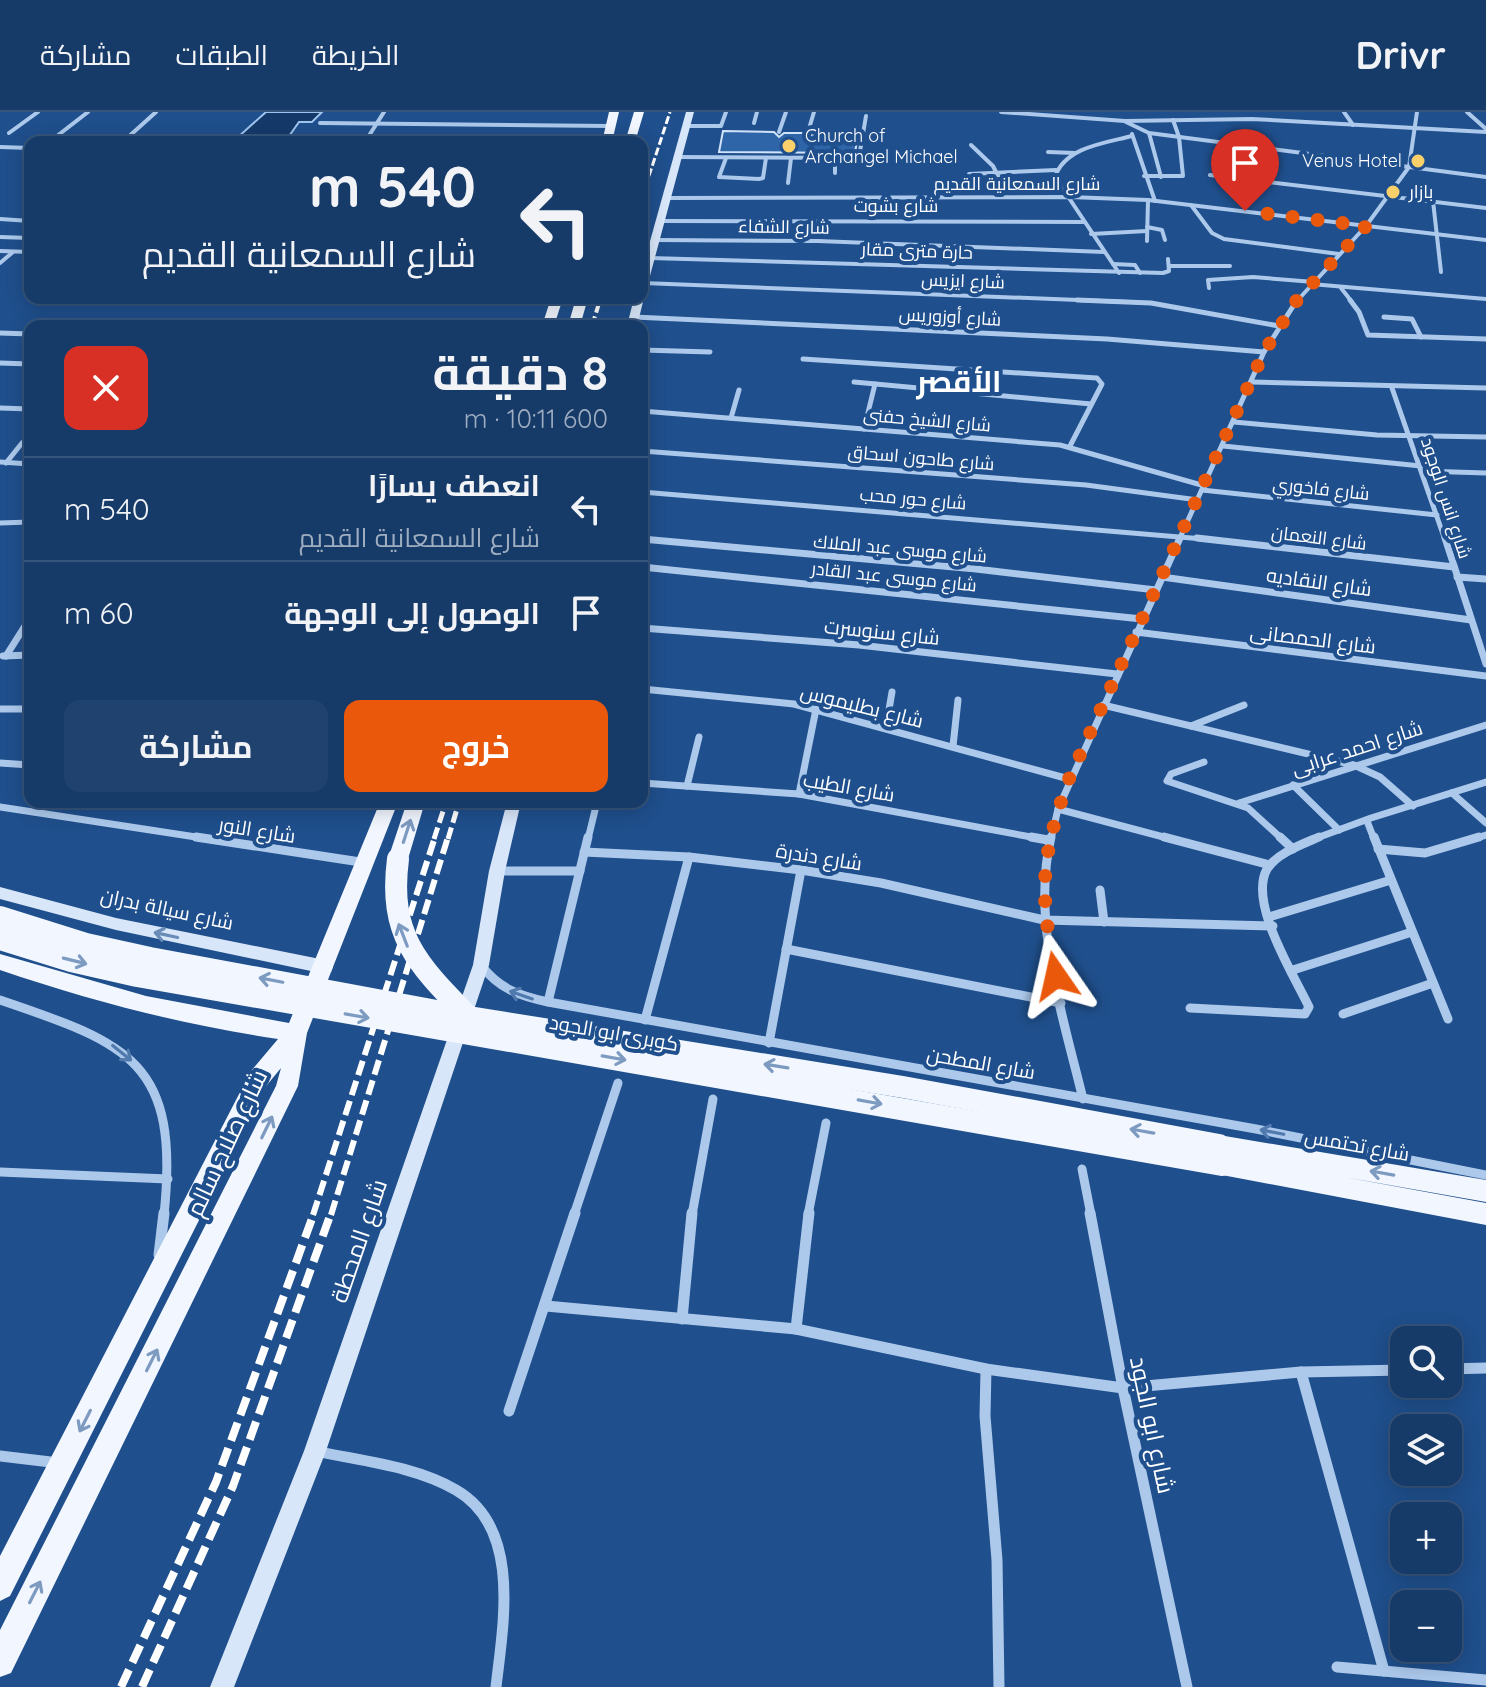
<!DOCTYPE html>
<html lang="ar">
<meta charset="utf-8">
<style>
body{margin:0;font-family:Quicksand,Cairo,sans-serif;background:#20426f;color:#f1f3f6;direction:rtl;height:100vh;display:flex;flex-direction:column;font-size:30px;white-space:nowrap}
*{box-sizing:border-box;margin:0}
p{font-size:26px;color:#9eadc0}
.icon{flex:none;width:44px;height:44px;fill:none;stroke:currentColor;stroke-width:2;stroke-linecap:round;stroke-linejoin:round}
.map{position:relative;flex:1;overflow:hidden;direction:ltr}
.sheet{position:absolute;left:24px;top:208px;width:624px;height:488px;display:flex;flex-direction:column;background:#173b69;border-radius:16px;box-shadow:0 4px 20px #0003,0 0 0 2px #36557d;direction:rtl}
.sheet>*{flex:none}
.banner{position:absolute;left:24px;top:24px;width:624px;height:168px;border-radius:16px;box-shadow:0 4px 20px #0003,0 0 0 2px #36557d;direction:rtl;background:#173b69;color:#f1f3f6;overflow:hidden}
.tools{position:absolute;left:1390px;top:1214px;display:grid;gap:16px}
.tools a{display:grid;place-items:center;width:72px;height:72px;border-radius:16px;background:#173b69;box-shadow:0 4px 20px #0003,0 0 0 2px #36557d;font-size:40px}
.pin{position:absolute;display:grid;place-items:center;width:68px;height:68px;color:#fff;margin:-82px -34px;border-radius:50% 50% 50% 0;rotate:-45deg;box-shadow:0 0 8px #0007}
.pin .icon{rotate:45deg}
.me{position:absolute;width:88px;margin:-44px;rotate:349deg;stroke-linejoin:round;filter:drop-shadow(0 0 6px #0008)}
.turn{display:flex;align-items:center;gap:28px;height:168px;padding:0 40px;font-size:36px}
.turn .icon{width:104px;height:104px;stroke-width:2.5}
.turn b{display:block;font-size:56px;line-height:68px}
.round{display:grid;place-items:center;flex:none;width:84px;height:84px;border-radius:16px;background:#20426f}
.summary{display:flex;align-items:center;justify-content:space-between;height:136px;padding:0 40px}
h1{font-size:48px;font-weight:700;line-height:60px}
.button{display:flex;gap:16px;margin-top:auto;padding:16px 40px}
.button a{flex:1;height:92px;border-radius:16px;background:#ea580c;color:#fff;font-size:32px;font-weight:700;line-height:92px;text-align:center}
.button a+a{background:#20426f;color:#f1f3f6}
ul{padding:0;list-style:none}
li{display:flex;align-items:center;gap:24px;height:104px;padding:0 40px;border-top:2px solid #36557d}
li div{flex:1}
li b{display:block;font-size:30px}
li em{font-style:normal}
header{display:flex;align-items:center;gap:48px;box-sizing:border-box;height:112px;padding:0 40px;background:#173b69;border-bottom:2px solid #36557d}
header strong{font-size:38px}
nav{display:flex;gap:44px;margin-inline-start:auto;font-size:28px}
.map>svg:first-child{display:block}
.water{fill:#153a6a;stroke:#9fc4ed;stroke-width:2}
.building{fill:#2e65a9;stroke:#d1e3f9;stroke-width:2}
.lines{fill:none;stroke-linecap:round;stroke-linejoin:round}
.street-far4{stroke:#acc9ec;stroke-width:4}
.street-far3{stroke:#acc9ec;stroke-width:5}
.street-far2{stroke:#acc9ec;stroke-width:7}
.street-far1{stroke:#acc9ec;stroke-width:9}
.street{stroke:#acc9ec;stroke-width:11}
.secondary{fill:#d8e6f9;fill-rule:evenodd}
.primary{fill:#f1f6ff;fill-rule:evenodd}
.rail-far4{stroke:#fff;stroke-width:3;stroke-dasharray:8 3;stroke-linecap:butt}
.rail-far3{stroke:#fff;stroke-width:4;stroke-dasharray:10 4;stroke-linecap:butt}
.rail-far2{stroke:#fff;stroke-width:5;stroke-dasharray:12 5;stroke-linecap:butt}
.rail-far1{stroke:#fff;stroke-width:6;stroke-dasharray:15 6;stroke-linecap:butt}
.rail{stroke:#fff;stroke-width:8;stroke-dasharray:19 8;stroke-linecap:butt}
.primary-bridge{stroke:#f1f6ff;stroke-width:22}
.oneway{stroke:#7d9ac0}
.oneway2{stroke:#698bb8}
.oneway3{stroke:#507aae}
.route{stroke:#ea580c;stroke-width:14;stroke-dasharray:0 25.2}
.poi-dot{fill:#fad06b;stroke:#1f4f8c;stroke-width:3}
.labels{text-anchor:middle;stroke-width:8;stroke-linejoin:round;paint-order:stroke}
.far-poi-label{font-size:18px;fill:#fff;stroke:#1f4f8c;text-anchor:start}
.far-street-label{font-size:18px;fill:#fff;stroke:#1f4f8c}
.street-label{font-size:20px;fill:#fff;stroke:#1f4f8c}
.near-street-label{font-size:24px;fill:#fff;stroke:#1f4f8c}
.far-town-label{font-size:30px;font-weight:bold;fill:#fff;stroke:#1f4f8c}
</style>
<header>
<strong>Drivr</strong>
<nav><a>الخريطة</a><a>الطبقات</a><a>مشاركة</a></nav>
</header>
<div class="map">
<svg width="1486" height="1575" viewBox="0 0 1486 1575">
<rect width="100%" height="100%" fill="#1f4f8c"/>
<polygon class="water" points="266,0 322,0 312,10 299,10 287,27 237,26"/>
<polygon class="building" points="723,19 774,20 779,25 784,21 803,21 807,25 813,22 858,23 855,41 719,40"/>
<g class="lines">
<g class="street-far4">
<polyline points="1001,0 1125,9 1252,7 1486,20"/>
<polyline points="1344,0 1353,13"/>
<polyline points="1467,0 1486,17"/>
<polyline points="1126,10 1149,21 1486,65"/>
<polyline points="320,11 610,14"/>
<polyline points="754,11 757,0"/>
<polyline points="686,14 721,14 726,0"/>
<polyline points="779,20 786,0"/>
<polyline points="808,20 814,0"/>
<polyline points="9,21 38,0"/>
<polyline points="1149,21 1161,65"/>
<polyline points="1132,22 1155,89"/>
<polyline points="57,24 88,0"/>
<polyline points="129,24 297,28"/>
<polyline points="111,30 126,27 156,0"/>
<polyline points="365,30 384,0"/>
<polyline points="971,33 993,54 1000,68"/>
<polyline points="0,35 30,36"/>
<polyline points="1048,40 1075,41"/>
<polyline points="677,45 856,46 859,45 866,4"/>
<polyline points="726,46 719,65 759,67 763,66 766,46"/>
<polyline points="835,46 835,61"/>
<polyline points="969,62 1056,58"/>
<polyline points="1210,63 1486,96"/>
<polyline points="1144,64 1183,64 1179,25 1173,8"/>
<polyline points="788,71 791,46"/>
<polyline points="666,86 1070,85 1148,88 1486,128"/>
<polyline points="1433,89 1441,160"/>
<polyline points="1191,93 1212,121 1224,127 1339,142"/>
<polyline points="0,107 30,109"/>
<polyline points="660,109 1084,110"/>
<polyline points="1147,115 1162,118 1165,128"/>
<polyline points="1091,122 1147,119"/>
<polyline points="0,125 30,126"/>
<polyline points="655,128 818,129 1104,140"/>
<polyline points="1147,129 1148,88"/>
<polyline points="0,139 30,140"/>
<polyline points="650,146 1163,161 1169,159 1168,147"/>
<polyline points="0,151 13,140"/>
<polyline points="1113,152 1135,153 1140,161"/>
<polyline points="1169,154 1230,154"/>
<path d="M 1119,161 L 1055,65 C 1065,35 1105,31 1132,24"/>
<polyline points="643,171 1128,190"/>
<polyline points="1311,172 1486,187"/>
<polyline points="1209,176 1208,168 1253,165 1314,170"/>
<polyline points="1341,176 1352,190"/>
<polyline points="1296,190 1366,114 1409,55 1417,0"/>
</g>
<g class="street-far3">
<polyline points="1077,188 1151,191 1279,214"/>
<polyline points="1350,188 1359,200 1368,223 1486,227"/>
<polyline points="634,205 1107,227 1264,240"/>
<polyline points="1384,205 1412,207 1421,225"/>
<polyline points="94,214 95,209"/>
<polyline points="0,221 30,222"/>
<polyline points="642,238 710,240"/>
<polyline points="803,247 1097,266 1102,272 1070,334"/>
<polyline points="0,251 30,252"/>
<polyline points="854,270 1091,292"/>
<polyline points="1252,270 1486,276"/>
<polyline points="1392,276 1445,428"/>
<polyline points="0,296 30,297"/>
<polyline points="642,299 1060,333 1205,374"/>
<polyline points="731,306 739,278"/>
<polyline points="1234,310 1377,323 1486,325"/>
<polyline points="864,317 875,272"/>
<polyline points="1223,334 1421,354"/>
<polyline points="642,339 1086,373 1198,388"/>
<polyline points="0,350 30,352"/>
<polyline points="6,351 22,331"/>
<polyline points="1422,359 1486,361"/>
<polyline points="1202,378 1437,403"/>
<polyline points="642,380 1215,428"/>
<polyline points="0,411 30,410"/>
<polyline points="642,427 652,428"/>
<polyline points="1179,428 1264,240 1297,188"/>
</g>
<g class="street-far2">
<polyline points="1197,426 1454,455"/>
<polyline points="1445,426 1486,552"/>
<polyline points="642,427 976,457 1156,478"/>
<polyline points="642,455 1142,507"/>
<polyline points="1162,465 1471,508"/>
<polyline points="1457,465 1486,467"/>
<polyline points="642,516 859,533 1117,562"/>
<polyline points="1136,520 1486,564"/>
<polyline points="3,544 30,543"/>
<polyline points="6,544 30,506"/>
<polyline points="642,577 794,592 1069,667"/>
<polyline points="1103,593 1354,653 1380,665 1413,694"/>
<polyline points="0,597 30,597"/>
<polyline points="1191,614 1244,593"/>
<polyline points="886,615 892,580"/>
<polyline points="953,634 958,588"/>
<polyline points="1204,650 1171,662 1167,669 1248,696 1282,727"/>
<polyline points="0,651 30,653"/>
<polyline points="642,671 799,682 1042,727"/>
<polyline points="1293,673 1339,718"/>
<polyline points="687,674 699,625"/>
<polyline points="1452,681 1486,711"/>
<polyline points="799,682 816,597"/>
<polyline points="1239,691 1486,613"/>
<polyline points="0,695 209,727"/>
<polyline points="1058,697 1171,727"/>
<polyline points="1367,709 1374,727"/>
<polyline points="588,727 597,690"/>
<polyline points="1051,727 1058,697 1180,426"/>
<polyline points="1314,727 1371,706 1486,670"/>
<polyline points="1473,727 1486,723"/>
</g>
<g class="street-far1">
<polyline points="196,725 367,751"/>
<polyline points="1031,725 1048,728"/>
<path d="M 1051,725 C 1031,810 1063,904 1083,987"/>
<polyline points="1164,725 1270,753"/>
<polyline points="1280,725 1293,737"/>
<polyline points="1374,725 1448,907"/>
<polyline points="1378,737 1425,741 1479,725"/>
<polyline points="584,740 689,745 801,758 881,771 1044,808 1273,814"/>
<polyline points="497,759 580,759"/>
<polyline points="1100,778 1104,810"/>
<polyline points="1269,805 1391,768"/>
<polyline points="786,837 1061,891"/>
<path d="M 481,853 C 499,877 520,884 548,890 L 1256,1017 L 1486,1063"/>
<polyline points="1293,858 1412,820"/>
<path d="M 0,888 C 130,932 180,950 164,1103"/>
<polyline points="548,890 588,725"/>
<path d="M 1190,896 L 1305,902 L 1309,895 C 1294,863 1248,791 1267,757 C 1277,741 1303,732 1319,725"/>
<polyline points="1343,902 1433,871"/>
<polyline points="645,908 689,745"/>
<polyline points="769,931 801,758"/>
<polyline points="1082,1057 1091,1103"/>
<polyline points="0,1060 168,1067"/>
<polyline points="574,1103 618,971"/>
<polyline points="692,1103 713,987"/>
<polyline points="808,1103 826,1011"/>
</g>
<g class="street">
<polyline points="1090,1101 1123,1276 1187,1575"/>
<polyline points="159,1143 164,1101"/>
<polyline points="546,1194 796,1217 986,1257 1123,1276 1301,1260 1404,1258"/>
<polyline points="682,1207 692,1101"/>
<polyline points="796,1217 809,1101"/>
<polyline points="986,1257 985,1304 997,1448 999,1575"/>
<polyline points="1448,1257 1486,1256"/>
<polyline points="1301,1260 1384,1559"/>
<polyline points="509,1299 575,1101"/>
<path d="M 315,1339 C 361,1349 415,1354 456,1378 C 522,1416 503,1513 496,1575"/>
<polyline points="0,1344 59,1351"/>
<polyline points="1337,1555 1486,1568"/>
</g>
<g class="secondary">
<polygon points="686,0 694,0 647,175 642,178 642,158"/>
<polygon points="642,184 644,186 637,214 627,214 634,186 642,186"/>
<polygon points="507,690 521,690 505,759 489,853 326,1339 234,1575 210,1575 304,1339 473,853 489,759"/>
<polygon points="0,775 116,806 325,848 331,850 333,855 331,860 325,862 116,818 0,787"/>
</g>
<g class="primary">
<polygon points="609,0 619,0 612,30 602,30"/>
<polygon points="634,0 644,0 635,30 625,30"/>
<polygon points="551,186 563,186 554,214 542,214"/>
<polygon points="576,186 588,186 580,214 568,214"/>
<path d="M 380,690 L 398,690 L 307,921 L 298,974 L 11,1561 L 0,1565 L 0,1518 L 276,974 L 281,956 L 267,973 L 10,1484 L 0,1489 L 0,1444 L 251,959 L 278,927 C 183,913 91,889 0,858 L 0,842 L 146,884 L 289,911 Z"/>
<polygon points="407,690 425,690 408,747 398,754 388,747"/>
<polygon points="1219,1023 1486,1068 1486,1090 1344,1065 1486,1091 1486,1113 1222,1063 1214,1060 1210,1053 1214,1046 1220,1043 1211,1040 1207,1033 1211,1026"/>
</g>
<g class="rail-far4">
<polyline points="642,85 670,0"/>
<polyline points="600,190 601,186"/>
</g>
<polyline class="rail-far3" points="592,214 600,188"/>
<g class="rail-far2">
<polyline points="434,727 446,690"/>
<polyline points="448,727 459,690"/>
</g>
<g class="rail-far1">
<polyline points="313,1103 435,725"/>
<polyline points="331,1103 448,725"/>
</g>
<g class="rail">
<polyline points="121,1575 216,1370 314,1101"/>
<polyline points="142,1575 233,1374 331,1101"/>
</g>
<g class="primary-bridge">
<path d="M 398,747 C 388,824 418,853 469,905"/>
<polyline points="0,805 86,832 150,846 469,905 903,975 1219,1033"/>
<polyline points="0,827 71,849 137,864 1222,1053"/>
</g>
</g>
<defs><path id="oneway-shaft" d="M-6 0H5M1.5-3L5.5 0L1.5 3" fill="none" stroke-width="1.6" stroke-linecap="round" stroke-linejoin="round" transform="scale(2)"/></defs>
<g class="oneway">
<use href="#oneway-shaft" transform="translate(407 719) rotate(-72)"/>
<use href="#oneway-shaft" transform="translate(403 823) rotate(-111)"/>
<use href="#oneway-shaft" transform="translate(75 849) rotate(14)"/>
<use href="#oneway-shaft" transform="translate(271 868) rotate(-169)"/>
<use href="#oneway-shaft" transform="translate(357 904) rotate(10)"/>
<use href="#oneway-shaft" transform="translate(614 946) rotate(10)"/>
<use href="#oneway-shaft" transform="translate(776 954) rotate(-171)"/>
<use href="#oneway-shaft" transform="translate(870 990) rotate(10)"/>
<use href="#oneway-shaft" transform="translate(267 1015) rotate(-64)"/>
<use href="#oneway-shaft" transform="translate(1142 1019) rotate(-170)"/>
<use href="#oneway-shaft" transform="translate(1382 1061) rotate(-170)"/>
<use href="#oneway-shaft" transform="translate(152 1248) rotate(-63)"/>
<use href="#oneway-shaft" transform="translate(85 1309) rotate(117)"/>
<use href="#oneway-shaft" transform="translate(35 1480) rotate(-63)"/>
</g>
<use class="oneway2" href="#oneway-shaft" transform="translate(166 823) rotate(-168)"/>
<g class="oneway3">
<use href="#oneway-shaft" transform="translate(521 883) rotate(-161)"/>
<use href="#oneway-shaft" transform="translate(122 941) rotate(39)"/>
<use href="#oneway-shaft" transform="translate(1272 1020) rotate(-169)"/>
</g>
<g class="lines">
<path class="route" d="M 1056,864 C 1039,780 1040,747 1069,667 L 1264,240 L 1297,188 L 1366,114 L 1245,99"/>
</g>
<g class="poi-dot">
<circle cx="789" cy="34" r="8"/>
<circle cx="1418" cy="49" r="8"/>
<circle cx="1393" cy="80" r="8"/>
</g>
<g class="labels">
<g class="far-poi-label">
<text x="805" y="30">Church of<tspan x="805" dy="21">Archangel Michael</tspan></text>
<text x="1402" y="55" text-anchor="end">Venus Hotel</text>
<text x="1409" y="86">بازار</text>
</g>
<g class="far-street-label">
<text x="1017" y="78">شارع السمعانية القديم</text>
<text x="896" y="100">شارع بشوت</text>
<text transform="translate(784 115) rotate(1)" y="6">شارع الشفاء</text>
<text transform="translate(917 139) rotate(2)" y="6">حارة مترى مقار</text>
<text transform="translate(963 169) rotate(2)" y="6">شارع ايزيس</text>
<text transform="translate(950 205) rotate(3)" y="6">شارع أوزوريس</text>
<text transform="translate(927 308) rotate(5)" y="6">شارع الشيخ حفنى</text>
<text transform="translate(921 346) rotate(5)" y="6">شارع طاحون اسحاق</text>
<text transform="translate(1321 377) rotate(6)" y="6">شارع فاخوري</text>
<text transform="translate(1446 386) rotate(72)" y="6">شارع انس الوجود</text>
<text transform="translate(913 387) rotate(5)" y="6">شارع حور محب</text>
<text transform="translate(1319 426) rotate(7)" y="6">شارع النعمان</text>
<text transform="translate(900 437) rotate(5)" y="6">شارع موسى عبد الملاك</text>
<text transform="translate(894 465) rotate(6)" y="6">شارع موسى عبد القادر</text>
</g>
<g class="street-label">
<text transform="translate(1319 470) rotate(8)" y="7">شارع النقاديه</text>
<text transform="translate(882 520) rotate(6)" y="7">شارع سنوسرت</text>
<text transform="translate(1313 527) rotate(7)" y="7">شارع الحمصانى</text>
<text transform="translate(862 594) rotate(14)" y="7">شارع بطليموس</text>
<text transform="translate(1357 636) rotate(-18)" y="7">شارع احمد عرابى</text>
<text transform="translate(849 675) rotate(10)" y="7">شارع الطيب</text>
<text transform="translate(257 718) rotate(9)" y="7">شارع النور</text>
<text transform="translate(819 745) rotate(9)" y="7">شارع دندرة</text>
<text transform="translate(167 797) rotate(12)" y="7">شارع سيالة بدران</text>
<text transform="translate(614 921) rotate(10)" y="7">كوبرى ابو الجود</text>
<text transform="translate(981 951) rotate(10)" y="7">شارع المطحن</text>
<text transform="translate(1357 1033) rotate(10)" y="7">شارع تحتمس</text>
</g>
<g class="near-street-label">
<text transform="translate(227 1031) rotate(-65)" y="8">شارع صلاح سالم</text>
<text transform="translate(359 1129) rotate(-71)" y="8">شارع المحطة</text>
<text transform="translate(1152 1313) rotate(78)" y="8">شارع ابو الجود</text>
</g>
<g class="far-town-label">
<text x="959" y="280">الأقصر</text>
</g>
</g>
</svg>
<div class="tools">
<a><svg class="icon" aria-label="search" viewBox="0 0 24 24"><circle cx="10" cy="10" r="6"/><path d="M15 15l6 6"/></svg></a>
<a><svg class="icon" aria-label="layers" viewBox="0 0 24 24"><path d="M12 4l9 5-9 5-9-5zM3 14l9 5 9-5"/></svg></a>
<a>+</a>
<a>−</a>
</div>
<div class="pin" style="left:1245px;top:99px;background:#d93025"><svg class="icon" aria-label="arrive" viewBox="0 0 24 24"><path d="M6 21V4h12l-3 4 3 4H6"/></svg></div>
<svg class="me" style="left:1056px;top:864px" viewBox="-20 -20 40 40"><path d="M0-17L14 15 0 8-14 15z" fill="#ea580c" stroke="#fff" stroke-width="4"/></svg>
<div class="banner">
<div class="turn"><svg class="icon" aria-label="left" viewBox="0 0 24 24"><path d="M17 20v-9H6M10 6l-5 5 5 5"/></svg><div><b>540 m</b>شارع السمعانية القديم</div></div>
</div>
<section class="sheet">
<div class="summary"><div><h1>8 دقيقة</h1><p>600 m · 10:11</p></div><a class="round" style="background:#d93025;color:#fff"><svg class="icon" aria-label="close" viewBox="0 0 24 24"><path d="M6 6l12 12M18 6L6 18"/></svg></a></div>
<ul>
<li><svg class="icon" aria-label="left" viewBox="0 0 24 24"><path d="M17 20v-9H6M10 6l-5 5 5 5"/></svg><div><b>انعطف يسارًا</b><p>شارع السمعانية القديم</p></div><em>540 m</em></li>
<li><svg class="icon" aria-label="arrive" viewBox="0 0 24 24"><path d="M6 21V4h12l-3 4 3 4H6"/></svg><div><b>الوصول إلى الوجهة</b></div><em>60 m</em></li>
</ul>
<div class="button"><a>خروج</a><a>مشاركة</a></div>
</section>
</div>
